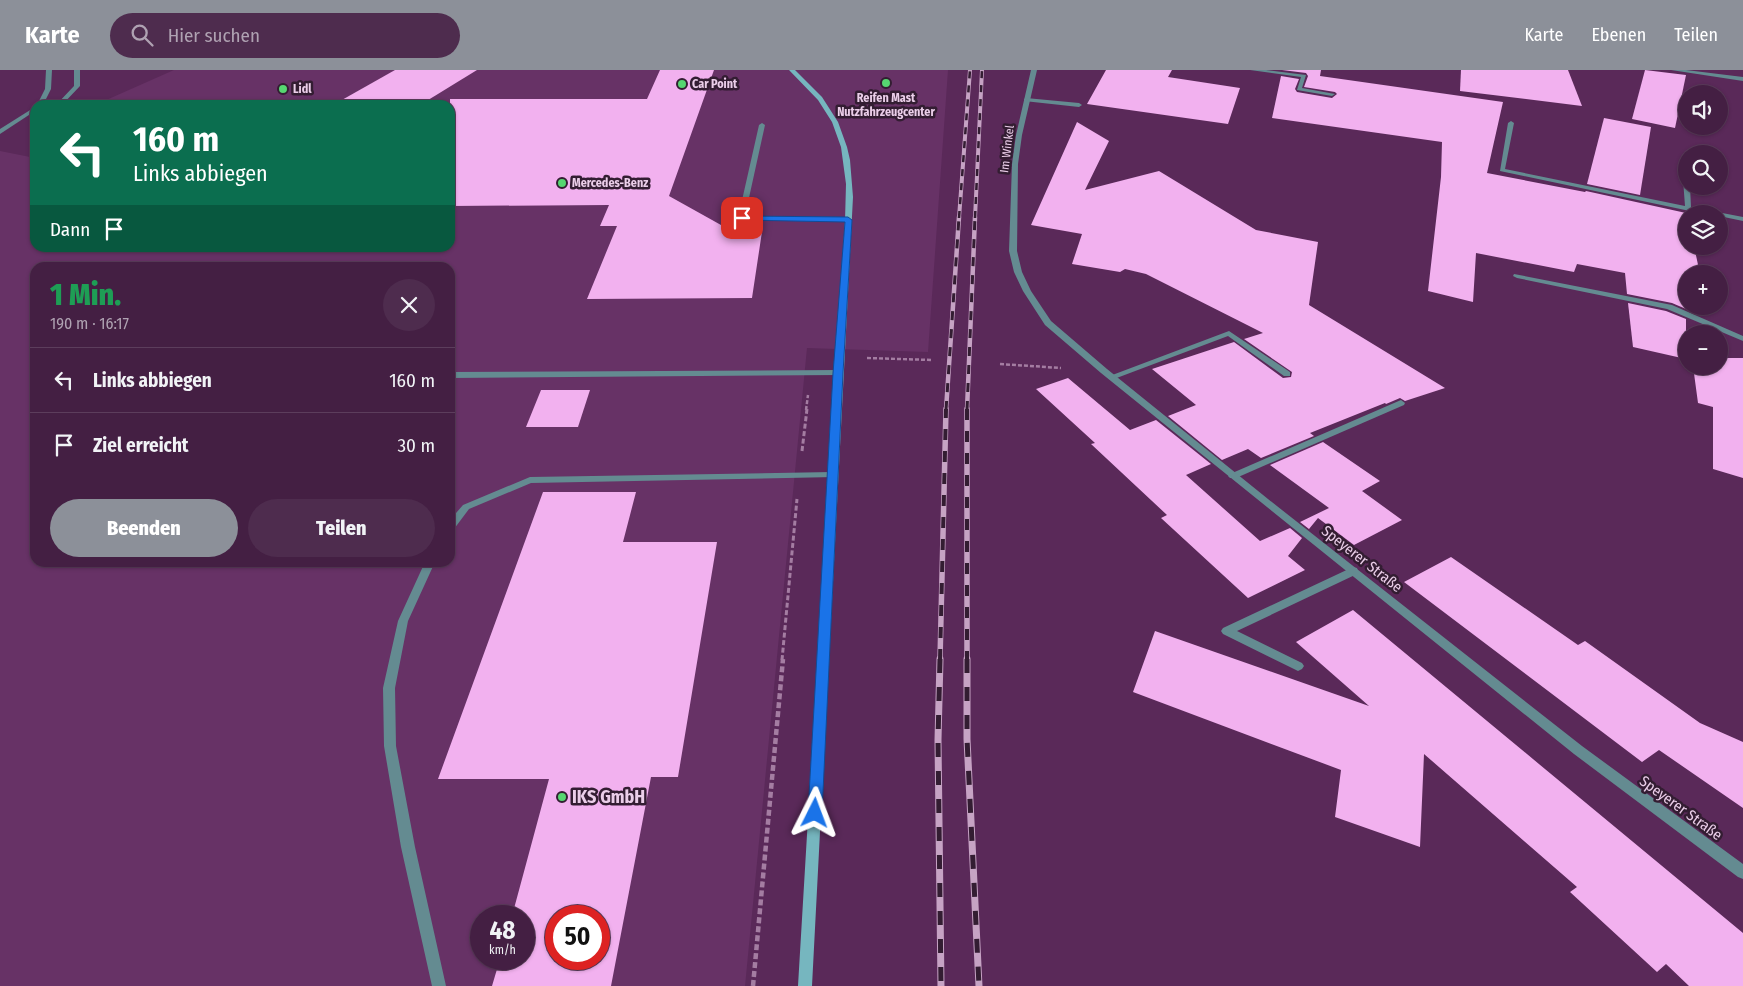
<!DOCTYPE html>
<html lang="de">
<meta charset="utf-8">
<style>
body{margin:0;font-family:"Fira Sans Condensed",sans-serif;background:#4e2c4e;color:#f1f3f6;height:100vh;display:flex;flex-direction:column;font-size:19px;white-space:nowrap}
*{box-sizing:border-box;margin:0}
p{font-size:16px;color:#afa2b2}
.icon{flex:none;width:28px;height:28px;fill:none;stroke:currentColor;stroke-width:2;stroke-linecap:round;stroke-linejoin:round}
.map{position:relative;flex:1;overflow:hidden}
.panel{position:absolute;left:30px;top:192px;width:425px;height:305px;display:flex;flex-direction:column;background:#441f43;border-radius:15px;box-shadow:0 1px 4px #0004,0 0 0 1px #5c3d5c}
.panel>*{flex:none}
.hud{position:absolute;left:30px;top:30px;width:425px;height:152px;border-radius:15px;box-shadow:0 1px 4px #0004,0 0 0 1px #5c3d5c;background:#0b6e4f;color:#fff;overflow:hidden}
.buttons{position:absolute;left:1678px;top:15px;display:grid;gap:10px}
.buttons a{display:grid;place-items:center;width:50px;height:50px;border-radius:50%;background:#441f43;box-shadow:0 1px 4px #0004,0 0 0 1px #5c3d5c;font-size:25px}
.speed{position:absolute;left:470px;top:835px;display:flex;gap:10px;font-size:25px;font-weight:700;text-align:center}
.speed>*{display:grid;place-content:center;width:65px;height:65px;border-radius:50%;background:#441f43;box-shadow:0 1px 4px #0004,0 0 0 1px #5c3d5c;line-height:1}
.speed small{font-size:12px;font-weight:400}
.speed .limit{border:8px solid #d22;background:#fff;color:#111}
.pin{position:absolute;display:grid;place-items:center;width:42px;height:42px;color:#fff;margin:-21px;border-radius:10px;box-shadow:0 2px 8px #0006}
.me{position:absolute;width:55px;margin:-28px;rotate:3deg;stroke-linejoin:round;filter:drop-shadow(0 0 4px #0008)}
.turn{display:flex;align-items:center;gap:18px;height:105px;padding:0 20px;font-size:22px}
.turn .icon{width:65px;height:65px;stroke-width:2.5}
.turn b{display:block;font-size:35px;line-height:42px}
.then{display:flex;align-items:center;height:48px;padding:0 20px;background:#0003;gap:10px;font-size:19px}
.round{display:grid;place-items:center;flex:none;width:52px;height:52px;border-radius:26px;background:#4e2c4e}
.overview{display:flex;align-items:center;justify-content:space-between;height:85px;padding:0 20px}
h1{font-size:30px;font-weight:800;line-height:38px;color:#1e9e55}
.primary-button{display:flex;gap:10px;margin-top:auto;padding:10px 20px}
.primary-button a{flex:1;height:58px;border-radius:30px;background:#8c9099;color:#fff;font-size:20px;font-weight:800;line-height:58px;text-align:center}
.primary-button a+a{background:#4e2c4e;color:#f1f3f6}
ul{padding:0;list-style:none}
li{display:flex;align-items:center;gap:15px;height:65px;padding:0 20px;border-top:1px solid #5c3d5c}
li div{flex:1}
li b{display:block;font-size:19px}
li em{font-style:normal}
header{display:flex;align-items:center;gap:30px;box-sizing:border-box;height:70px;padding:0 25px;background:#8c9099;color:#fff}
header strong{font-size:24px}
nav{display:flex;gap:28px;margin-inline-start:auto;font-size:18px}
.search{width:350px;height:45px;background:#4e2c4e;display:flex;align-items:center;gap:12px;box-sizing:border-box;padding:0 18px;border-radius:28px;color:#afa2b2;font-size:19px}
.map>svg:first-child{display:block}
.built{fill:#673266;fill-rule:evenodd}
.building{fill:#f2b1ef;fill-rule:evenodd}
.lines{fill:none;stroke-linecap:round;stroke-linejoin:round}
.path-far2{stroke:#a47da2;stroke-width:2.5;stroke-dasharray:4 2;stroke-linecap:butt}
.path-far1{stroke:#a47da2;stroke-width:3;stroke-dasharray:5 2.5;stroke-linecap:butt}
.path{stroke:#a47da2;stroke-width:4.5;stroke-dasharray:6 3;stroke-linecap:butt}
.service{fill:#648b91;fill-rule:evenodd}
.minor{fill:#648b91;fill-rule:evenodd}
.tertiary{fill:#648b91;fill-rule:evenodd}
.secondary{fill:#76b6bf;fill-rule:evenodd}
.rail-far3-casing{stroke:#c6a3c4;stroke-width:4}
.rail-far2-casing{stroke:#c6a3c4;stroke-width:4.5}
.rail-far1-casing{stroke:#c6a3c4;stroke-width:5.5}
.rail-casing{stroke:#c6a3c4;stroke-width:7}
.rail-far3{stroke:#331d32;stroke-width:2.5;stroke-dasharray:7;stroke-linecap:butt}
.rail-far2{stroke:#331d32;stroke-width:3;stroke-dasharray:9;stroke-linecap:butt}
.rail-far1{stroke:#331d32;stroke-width:4;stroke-dasharray:11;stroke-linecap:butt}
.rail{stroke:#331d32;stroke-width:5;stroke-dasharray:14;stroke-linecap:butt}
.route{fill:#1a73e8;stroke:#114b97}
.poi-dot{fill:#56d671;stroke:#331d32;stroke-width:2}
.labels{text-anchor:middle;stroke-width:5;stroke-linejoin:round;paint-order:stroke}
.far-poi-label{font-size:12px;font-weight:bold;fill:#ebcee9;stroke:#331d32;text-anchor:start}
.far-street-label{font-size:12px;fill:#ebcee9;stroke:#331d32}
.street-label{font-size:15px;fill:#ebcee9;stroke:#331d32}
.near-poi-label{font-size:18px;font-weight:bold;fill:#ebcee9;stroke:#331d32;text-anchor:start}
</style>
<header>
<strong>Karte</strong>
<div class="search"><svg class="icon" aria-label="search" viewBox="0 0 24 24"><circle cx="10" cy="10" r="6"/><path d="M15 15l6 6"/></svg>Hier suchen</div>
<nav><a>Karte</a><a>Ebenen</a><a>Teilen</a></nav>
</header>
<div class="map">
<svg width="1743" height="916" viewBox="0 0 1743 916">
<rect width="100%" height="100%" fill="#5a2959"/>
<path class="built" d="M 174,0 L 948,0 L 928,282 L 807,278 L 745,916 L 0,916 L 0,81 L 35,88 L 35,178 L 450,178 L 450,35 L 95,35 ZM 35,198 L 450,198 L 450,492 L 35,492 ZM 481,846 L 524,846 L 524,889 L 481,889 ZM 556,846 L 599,846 L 599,889 L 556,889 Z"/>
<g class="building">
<polygon points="395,0 477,0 420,35 333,35"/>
<polygon points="660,0 714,0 669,126 721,155 763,155 752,228 587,229 617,156 600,156 609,135 450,136 450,29 647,29"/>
<polygon points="1106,0 1172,0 1168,7 1240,18 1228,54 1087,34"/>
<polygon points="1282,0 1321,0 1320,6 1503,32 1487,103 1585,122 1586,121 1686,143 1686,176 1694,176 1700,204 1686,204 1686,239 1672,233 1627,224 1625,203 1577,194 1574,202 1476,183 1473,232 1428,221 1441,107 1442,72 1272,48 1281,6 1299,9 1295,19 1297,22 1332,28 1337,24 1335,22 1304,17 1308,6 1306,3"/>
<polygon points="1461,0 1568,0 1582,36 1460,21"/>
<polygon points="1645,0 1686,5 1675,58 1632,49"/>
<polygon points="1604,48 1651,57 1640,125 1587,114"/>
<polygon points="1077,52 1109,71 1085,120 1159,101 1256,160 1318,172 1309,235 1445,318 1405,331 1400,328 1386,334 1385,333 1310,363 1314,366 1261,388 1248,379 1222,390 1168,346 1196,335 1152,299 1234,272 1283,308 1291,307 1292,302 1244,269 1263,263 1146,204 1125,199 1120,202 1072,194 1082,164 1031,155"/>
<polygon points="1628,233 1666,241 1686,249 1686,289 1633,277"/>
<polygon points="1719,288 1743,288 1743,408 1713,399 1713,337 1698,333 1693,296 1719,296"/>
<polygon points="1068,308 1130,360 1156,350 1211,394 1186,405 1260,471 1290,458 1302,468 1288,486 1305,500 1248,528 1161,448 1167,445 1091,374 1095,373 1036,319"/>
<polygon points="541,320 590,320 578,357 526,357"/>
<polygon points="1323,372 1380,411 1362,421 1402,450 1354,475 1318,448 1309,459 1300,452 1329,438 1270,395"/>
<path d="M 543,422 L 636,422 L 623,472 L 717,472 L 678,707 L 651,707 L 611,916 L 492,916 L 500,889 L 524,889 L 524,846 L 512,846 L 549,709 L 438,709 ZM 556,846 L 599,846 L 599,889 L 556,889 Z"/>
<polygon points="1451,487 1578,575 1585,571 1700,653 1743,672 1743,738 1659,680 1642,692 1404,512"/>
<polygon points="1353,540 1743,863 1743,916 1689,916 1666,894 1657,902 1570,822 1577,817 1424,684 1420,777 1335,747 1341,700 1133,622 1155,561 1369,636 1296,572"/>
</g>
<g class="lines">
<g class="path-far2">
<polyline points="867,288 931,290"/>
<polyline points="1000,294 1061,298"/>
<polyline points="806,340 808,325"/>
</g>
<g class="path-far1">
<polyline points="802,381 807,339"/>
<polyline points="782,590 797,429"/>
</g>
<polyline class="path" points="753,916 783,589"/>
<g class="service">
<polygon points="1250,0 1266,0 1306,5 1302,18 1335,24 1332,26 1297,20 1301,7"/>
<polygon points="1026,28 1079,33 1082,35 1079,37 1024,31 1024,29"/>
<polygon points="1511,51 1514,53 1505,99 1685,136 1682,96 1685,94 1686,116 1690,116 1691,137 1743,147 1743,151 1719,146 1719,144 1704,144 1500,101 1508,53"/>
<polygon points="762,53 765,55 745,146 848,148 851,150 850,151 739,149 738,148 759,55"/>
<polygon points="1514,204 1672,235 1743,266 1743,271 1667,239 1517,208 1513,206"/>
<polygon points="1229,261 1290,302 1290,306 1284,306 1228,266 1114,309 1111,310 1107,307"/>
<polygon points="838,300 841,301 841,305 450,308 450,302"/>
<polygon points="1401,330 1405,333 1404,335 1236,408 1230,408 1228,406 1230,404"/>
<polygon points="832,402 837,405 835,407 531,413 469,439 454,459 450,461 450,450 463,435 530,407"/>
<polygon points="425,492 435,492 408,551 395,618 396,676 415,777 446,916 432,916 401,777 384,676 383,618 398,551"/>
<polygon points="1353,497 1357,498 1358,501 1357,504 1237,561 1302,593 1304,596 1302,599 1298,601 1294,599 1223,564 1221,561 1223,558"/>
</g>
<g class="minor">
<polygon points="1031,0 1037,0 1022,65 1018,94 1017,181 1022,202 1031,221 1051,251 1107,299 1268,429 1582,676 1743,794 1743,809 1738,807 1574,684 1262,433 1101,303 1045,255 1023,221 1014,202 1009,181 1012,94 1016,65"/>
<polygon points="1671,0 1686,0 1743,7 1743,11"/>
</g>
<g class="tertiary">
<polygon points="46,0 52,0 51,19 43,35 37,35 45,19"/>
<polygon points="74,0 80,0 80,16 62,35 56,35 74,16"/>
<polygon points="35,37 35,41 0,64 0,59"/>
</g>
<polygon class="secondary" points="789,0 795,0 822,27 838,52 847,77 850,90 853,127 812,916 798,916 833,328 845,151 846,114 841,77 832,52 818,30"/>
<defs>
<g id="rail-far3">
<polyline points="959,148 970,0"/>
<polyline points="975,148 982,0"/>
</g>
<g id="rail-far2">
<polyline points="946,340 959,147"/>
<polyline points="967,340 975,147"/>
</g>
<g id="rail-far1">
<polyline points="967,339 967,590"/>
<polyline points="940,590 946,339"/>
</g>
<g id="rail">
<polyline points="940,589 938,670 941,916"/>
<polyline points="967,589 967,669 979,916"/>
</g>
</defs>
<use href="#rail-far3" class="rail-far3-casing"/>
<use href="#rail-far2" class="rail-far2-casing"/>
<use href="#rail-far1" class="rail-far1-casing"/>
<use href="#rail" class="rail-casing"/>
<use href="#rail-far3" class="rail-far3"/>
<use href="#rail-far2" class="rail-far2"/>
<use href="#rail-far1" class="rail-far1"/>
<use href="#rail" class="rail"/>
</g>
<polygon class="route" points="739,146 848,147 852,150 843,303 822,743 820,747 815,749 810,747 808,743 833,303 845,152 742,150 739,149"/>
<g class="poi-dot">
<circle cx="886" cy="13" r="5"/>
<circle cx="682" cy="14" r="5"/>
<circle cx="283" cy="19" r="5"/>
<circle cx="562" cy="113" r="5"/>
<circle cx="562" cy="727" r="5"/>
</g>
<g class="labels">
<g class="far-poi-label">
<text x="692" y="18">Car Point</text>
<text x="293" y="23">Lidl</text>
<text x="886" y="32" text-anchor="middle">Reifen Mast<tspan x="886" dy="14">Nutzfahrzeugcenter</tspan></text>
<text x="572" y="117">Mercedes-Benz</text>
</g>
<g class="far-street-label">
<text transform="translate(1007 79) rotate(-83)" y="4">Im Winkel</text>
</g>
<g class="street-label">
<text transform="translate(1362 489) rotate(38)" y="5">Speyerer Straße</text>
<text transform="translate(1681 738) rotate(36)" y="5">Speyerer Straße</text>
</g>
<g class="near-poi-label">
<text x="572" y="733">IKS GmbH</text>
</g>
</g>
</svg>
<div class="buttons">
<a><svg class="icon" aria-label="sound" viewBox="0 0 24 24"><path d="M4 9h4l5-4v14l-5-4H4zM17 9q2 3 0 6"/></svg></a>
<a><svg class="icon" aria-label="search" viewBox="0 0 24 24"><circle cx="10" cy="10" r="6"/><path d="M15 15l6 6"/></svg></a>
<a><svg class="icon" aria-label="layers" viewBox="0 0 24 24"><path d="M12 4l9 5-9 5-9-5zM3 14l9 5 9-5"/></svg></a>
<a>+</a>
<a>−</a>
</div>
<div class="speed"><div>48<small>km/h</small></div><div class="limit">50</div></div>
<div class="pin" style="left:742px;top:148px;background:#d93025"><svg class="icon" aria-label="arrive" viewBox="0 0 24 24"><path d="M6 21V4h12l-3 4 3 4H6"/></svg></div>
<svg class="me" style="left:815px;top:743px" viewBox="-20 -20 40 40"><path d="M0-17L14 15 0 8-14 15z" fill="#1a73e8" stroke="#fff" stroke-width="4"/></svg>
<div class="hud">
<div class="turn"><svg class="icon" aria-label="left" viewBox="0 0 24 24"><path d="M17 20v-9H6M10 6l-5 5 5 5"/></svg><div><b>160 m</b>Links abbiegen</div></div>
<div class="then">Dann<svg class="icon" aria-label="arrive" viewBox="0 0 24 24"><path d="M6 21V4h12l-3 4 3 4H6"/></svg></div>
</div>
<section class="panel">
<div class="overview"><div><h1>1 Min.</h1><p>190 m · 16:17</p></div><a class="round"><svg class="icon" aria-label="close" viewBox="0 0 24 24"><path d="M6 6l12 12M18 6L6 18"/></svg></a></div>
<ul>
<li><svg class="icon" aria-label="left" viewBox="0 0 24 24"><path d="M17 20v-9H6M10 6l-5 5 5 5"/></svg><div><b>Links abbiegen</b></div><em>160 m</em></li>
<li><svg class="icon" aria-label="arrive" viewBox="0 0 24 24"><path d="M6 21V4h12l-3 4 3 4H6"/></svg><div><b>Ziel erreicht</b></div><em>30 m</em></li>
</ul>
<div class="primary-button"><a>Beenden</a><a>Teilen</a></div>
</section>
</div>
